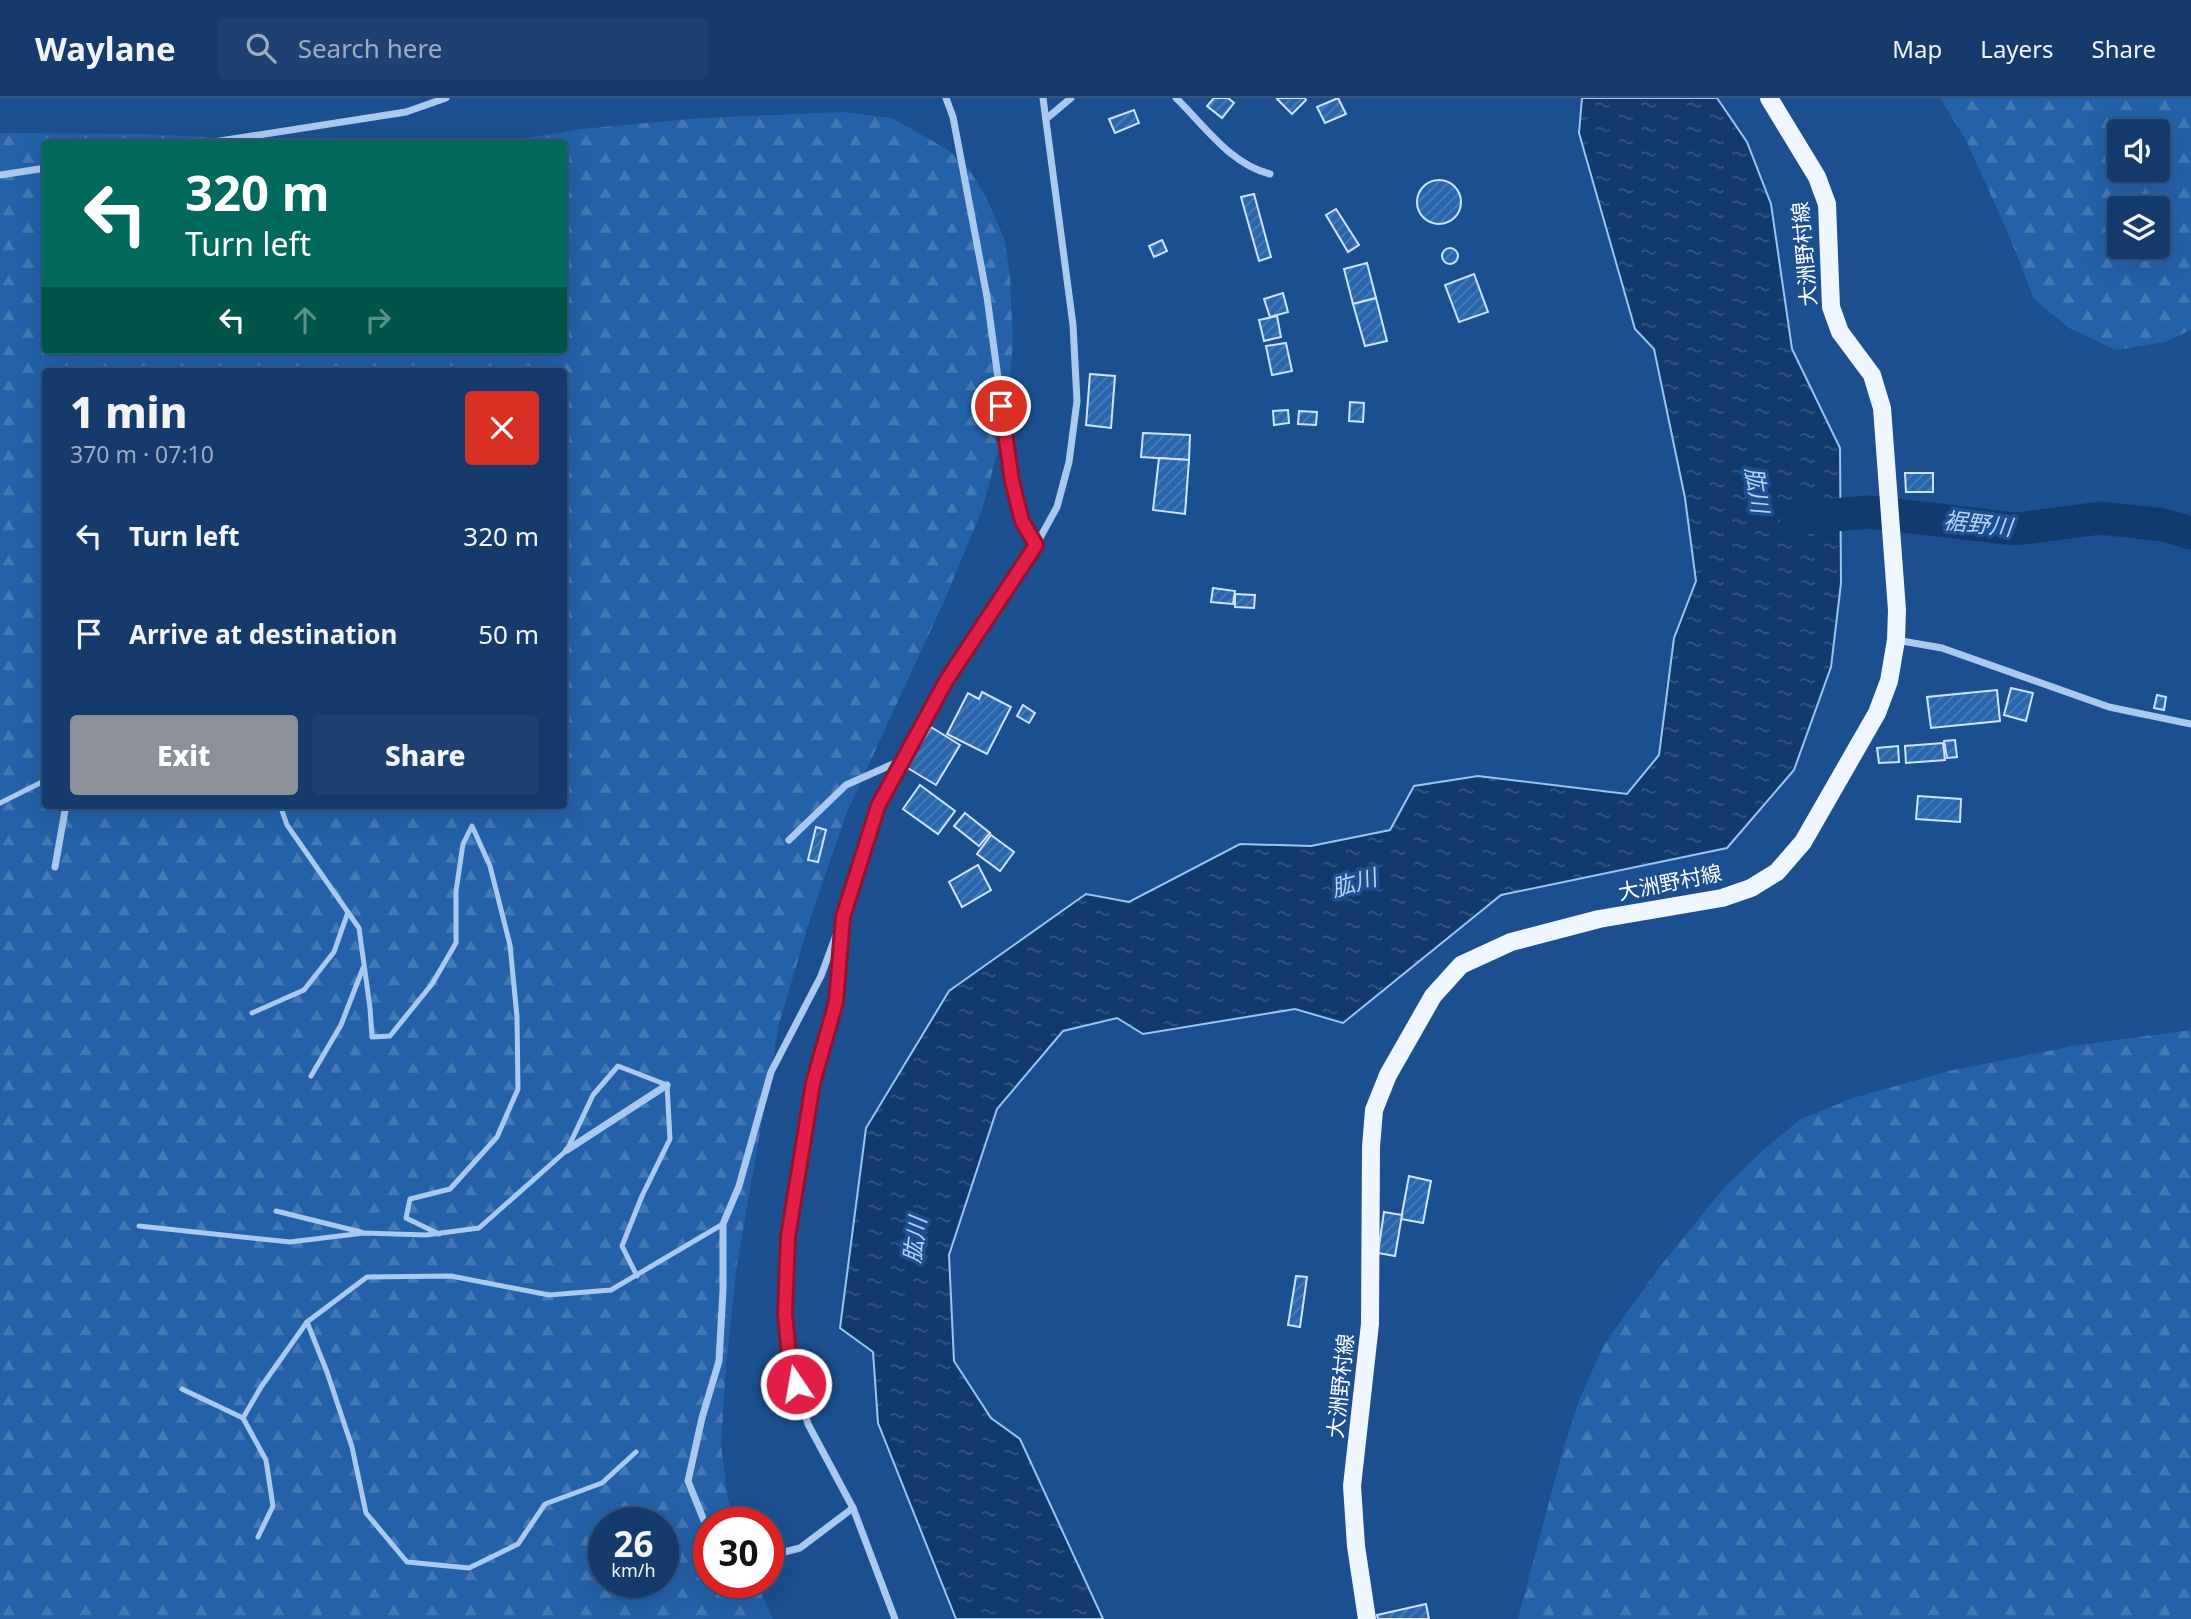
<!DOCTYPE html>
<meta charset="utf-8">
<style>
body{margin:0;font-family:"Noto Sans","Noto Sans JP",sans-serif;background:#1d4271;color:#f1f3f6;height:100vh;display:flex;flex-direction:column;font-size:26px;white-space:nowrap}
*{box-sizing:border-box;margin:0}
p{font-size:23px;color:#9dadc1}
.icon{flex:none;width:38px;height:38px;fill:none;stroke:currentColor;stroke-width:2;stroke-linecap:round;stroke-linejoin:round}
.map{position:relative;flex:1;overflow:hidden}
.details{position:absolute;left:42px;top:270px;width:525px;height:441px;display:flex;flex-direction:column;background:#143b6b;border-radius:7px;box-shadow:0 7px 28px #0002,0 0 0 2px #33557e}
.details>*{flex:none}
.top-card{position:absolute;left:42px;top:42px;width:525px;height:214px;border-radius:7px;box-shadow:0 7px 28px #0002,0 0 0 2px #33557e;background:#00695c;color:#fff;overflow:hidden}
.fabs{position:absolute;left:2107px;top:21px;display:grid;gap:14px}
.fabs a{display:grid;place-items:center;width:63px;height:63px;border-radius:7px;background:#143b6b;box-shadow:0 7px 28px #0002,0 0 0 2px #33557e;font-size:35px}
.speed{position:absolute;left:588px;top:1409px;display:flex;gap:14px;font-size:35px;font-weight:700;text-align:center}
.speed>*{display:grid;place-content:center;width:91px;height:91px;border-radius:50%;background:#143b6b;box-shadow:0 7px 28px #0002,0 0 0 2px #33557e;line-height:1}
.speed small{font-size:18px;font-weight:400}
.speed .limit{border:10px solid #d22;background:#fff;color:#111}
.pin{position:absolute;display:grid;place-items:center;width:60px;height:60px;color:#fff;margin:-30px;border:4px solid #fff;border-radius:50%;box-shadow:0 2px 7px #0007}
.me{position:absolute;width:77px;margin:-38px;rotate:348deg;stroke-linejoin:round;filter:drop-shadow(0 0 5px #0008)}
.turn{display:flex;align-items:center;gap:24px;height:147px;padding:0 28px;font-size:32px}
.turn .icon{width:91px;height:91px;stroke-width:2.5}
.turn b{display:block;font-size:49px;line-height:60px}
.lanes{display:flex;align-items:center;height:66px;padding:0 28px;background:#0003;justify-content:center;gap:35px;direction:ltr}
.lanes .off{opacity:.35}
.round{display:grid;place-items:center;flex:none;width:74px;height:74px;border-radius:7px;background:#1d4271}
.overview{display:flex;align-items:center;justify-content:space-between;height:119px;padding:0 28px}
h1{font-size:42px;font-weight:800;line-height:52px}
.primary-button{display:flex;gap:14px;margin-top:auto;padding:14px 28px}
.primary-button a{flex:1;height:80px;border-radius:7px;background:#8c9099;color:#fff;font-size:28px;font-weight:800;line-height:80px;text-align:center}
.primary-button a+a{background:#1d4271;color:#f1f3f6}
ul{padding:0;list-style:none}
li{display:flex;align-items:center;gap:21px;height:98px;padding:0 28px}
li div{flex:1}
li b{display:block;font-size:26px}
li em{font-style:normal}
header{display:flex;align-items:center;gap:42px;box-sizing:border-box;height:98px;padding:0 35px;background:#143b6b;border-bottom:2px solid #33557e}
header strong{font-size:33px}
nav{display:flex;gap:38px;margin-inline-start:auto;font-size:24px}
.search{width:490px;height:63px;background:#1d4271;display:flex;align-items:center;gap:18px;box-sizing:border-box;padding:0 24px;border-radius:7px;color:#9dadc1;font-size:26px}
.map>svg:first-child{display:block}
.forest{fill:url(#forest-firs);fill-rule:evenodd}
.water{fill:url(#water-ripples);stroke:#9cc4f0;stroke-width:2}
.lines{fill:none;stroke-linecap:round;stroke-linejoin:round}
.river{stroke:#123a6d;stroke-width:33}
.building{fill:url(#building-hatch);stroke:#cfe3fa;stroke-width:2}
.service{stroke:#a9c9ee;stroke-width:5}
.minor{stroke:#a9c9ee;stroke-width:7}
.primary{stroke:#f0f6ff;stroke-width:18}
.route-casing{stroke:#92132f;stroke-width:18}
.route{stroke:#e11d48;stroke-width:12}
.labels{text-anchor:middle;stroke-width:7;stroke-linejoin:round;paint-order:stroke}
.street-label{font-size:21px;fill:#fff;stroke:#1b4f8f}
.water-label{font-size:23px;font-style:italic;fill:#b5d3f5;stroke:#1b4f8f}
</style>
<header>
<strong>Waylane</strong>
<div class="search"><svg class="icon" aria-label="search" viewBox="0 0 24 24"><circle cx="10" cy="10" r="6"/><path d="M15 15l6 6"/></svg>Search here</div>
<nav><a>Map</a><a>Layers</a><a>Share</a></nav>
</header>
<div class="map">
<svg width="2191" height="1521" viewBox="0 0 2191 1521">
<defs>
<pattern id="forest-firs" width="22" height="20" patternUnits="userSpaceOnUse" patternTransform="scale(1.75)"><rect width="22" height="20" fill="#2461a8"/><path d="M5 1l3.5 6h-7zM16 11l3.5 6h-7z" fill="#4579b5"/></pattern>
<pattern id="water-ripples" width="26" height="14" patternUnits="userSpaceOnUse" patternTransform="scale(1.75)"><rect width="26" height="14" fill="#123a6d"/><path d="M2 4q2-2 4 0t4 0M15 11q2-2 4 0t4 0" fill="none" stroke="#365883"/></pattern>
<pattern id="building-hatch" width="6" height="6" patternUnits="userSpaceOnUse" patternTransform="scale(1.75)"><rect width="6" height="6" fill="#2a66ad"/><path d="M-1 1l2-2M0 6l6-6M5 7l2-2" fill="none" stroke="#4a7db9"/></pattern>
</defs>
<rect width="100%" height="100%" fill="#1b4f8f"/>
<g class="forest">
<path d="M 1940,0 L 2191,0 L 2191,232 L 2165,244 L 2116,252 L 2069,230 L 2034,201 L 2011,142 L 1966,42 ZM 2119,33 L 2158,33 L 2158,72 L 2119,72 ZM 2119,110 L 2158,110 L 2158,149 L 2119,149 Z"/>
<path d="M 842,14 L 892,20 L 948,52 L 969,71 L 986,99 L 1004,140 L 1010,177 L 1013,247 L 1005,326 L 983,409 L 946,499 L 847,714 L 811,818 L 779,926 L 737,1166 L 726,1268 L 721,1347 L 728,1401 L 735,1424 L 709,1424 L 709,1484 L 756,1484 L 773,1521 L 0,1521 L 0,35 L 143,36 L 319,45 L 46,46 L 46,252 L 564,252 L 564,46 L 496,45 L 581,31 L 702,20 ZM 46,273 L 564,273 L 564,707 L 46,707 ZM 604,1424 L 663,1424 L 663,1484 L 604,1484 Z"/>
<polygon points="2191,932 2191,1521 1518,1521 1562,1355 1580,1300 1605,1245 1658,1171 1723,1091 1761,1054 1799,1022 1853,1000 1949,973 2072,948"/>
</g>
<polygon class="water" points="1582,0 1717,0 1747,44 1771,106 1792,251 1840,350 1841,485 1831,569 1794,672 1727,750 1501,797 1343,925 1295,911 1143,936 1117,920 1063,933 997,1011 949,1157 954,1263 991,1320 1020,1341 1103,1521 956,1521 878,1325 873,1254 840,1230 866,1030 949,893 1086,796 1129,804 1240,746 1311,748 1390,732 1414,688 1478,678 1627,696 1659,657 1674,540 1696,483 1685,400 1654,251 1635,231 1579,35"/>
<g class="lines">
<polyline class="river" points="1797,420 1870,414 2016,431 2101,420 2163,427 2191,435"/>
</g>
<g class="building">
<polygon points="1214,0 1228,0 1234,5 1222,20 1207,8"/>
<polygon points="1278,0 1305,0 1306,2 1292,16 1277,1"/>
<polygon points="1338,0 1346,16 1325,25 1317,9"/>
<polygon points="1134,12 1139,25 1115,35 1109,21"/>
<circle cx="1439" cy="104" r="22"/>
<polygon points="1254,96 1271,159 1259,163 1241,99"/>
<polygon points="1336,111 1359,147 1348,154 1326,117"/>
<polygon points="1162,142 1167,153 1154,159 1149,148"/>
<circle cx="1450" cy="158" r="8"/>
<polygon points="1367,165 1376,200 1353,206 1344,171"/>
<polygon points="1474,176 1488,214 1459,224 1445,187"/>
<polygon points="1283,195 1288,214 1270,219 1264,201"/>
<polygon points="1376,200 1387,243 1365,248 1353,206"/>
<polygon points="1277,218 1281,239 1264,243 1259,222"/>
<polygon points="1286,245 1292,273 1272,277 1266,248"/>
<polygon points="1090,276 1115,278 1111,330 1086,327"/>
<polygon points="1350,304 1364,305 1363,324 1349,323"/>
<polygon points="1288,312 1289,325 1274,327 1273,313"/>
<polygon points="1299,313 1317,314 1316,327 1298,326"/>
<polygon points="1143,335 1190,337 1189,362 1141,359"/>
<polygon points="1159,360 1189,362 1185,416 1153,412"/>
<polygon points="1905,375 1933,375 1933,394 1906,394"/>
<polygon points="1213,490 1235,493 1233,506 1211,504"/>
<polygon points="1235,496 1255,497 1254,510 1235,509"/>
<polygon points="2011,590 2033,595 2026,623 2004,617"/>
<polygon points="1997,592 2000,623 1931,630 1927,599"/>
<polygon points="982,594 1011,609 987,656 947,636 968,595 979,601"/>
<polygon points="2157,597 2166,599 2164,612 2154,610"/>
<polygon points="1023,607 1035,615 1029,625 1017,618"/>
<polygon points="931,629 960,647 936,687 906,669"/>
<polygon points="1955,642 1957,659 1947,660 1944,643"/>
<polygon points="1943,645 1945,662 1906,665 1905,648"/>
<polygon points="1898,648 1899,664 1879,665 1877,650"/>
<polygon points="920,687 955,713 938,736 903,711"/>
<polygon points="1918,698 1961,701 1960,724 1916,721"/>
<polygon points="965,715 990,735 979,748 954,728"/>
<polygon points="816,729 826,732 818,764 808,762"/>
<polygon points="991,737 1014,754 1000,773 977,756"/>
<polygon points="978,767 991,792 962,809 949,784"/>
<polygon points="1409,1078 1431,1083 1423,1125 1401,1121"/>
<polygon points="1384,1114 1402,1117 1395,1158 1378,1155"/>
<polygon points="1296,1178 1307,1179 1300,1229 1288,1227"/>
<polygon points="1426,1506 1429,1521 1378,1521 1377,1517"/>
</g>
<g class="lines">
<g class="service">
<polyline points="0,705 46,682"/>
<polyline points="280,707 287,727 359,830 370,910 372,939 390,938 432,886 456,845 456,793 463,746 472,728 490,768 510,847 517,919 518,991 497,1039 450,1091 410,1101 406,1120 439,1136"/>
<polyline points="252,915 304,892 334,854 348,814"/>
<polyline points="311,978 341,927 363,870"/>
<polyline points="276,1113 361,1134"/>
<polyline points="139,1128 290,1144 364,1135 426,1137 479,1130 567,1052 593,997 618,968 667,987 670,1041 642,1098 622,1148 637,1178"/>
<polyline points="307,1224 327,1274 352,1349 366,1415 407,1464 469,1470 518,1446 545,1406 602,1385 636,1354"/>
<polyline points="182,1291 243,1320"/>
<polyline points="258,1439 273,1408 266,1362 243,1320 261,1289 307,1224 367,1179 451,1178 549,1197 611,1192 723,1126"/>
</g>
<g class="minor">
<polyline points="946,0 953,19 987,199 1012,383 1022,423 1036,447"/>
<path d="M 1176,0 C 1205,28 1230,66 1270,76"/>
<polyline points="1046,21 1071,0"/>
<polyline points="201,46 406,14 446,0"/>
<polyline points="0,77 46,70"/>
<polyline points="1896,542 1942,550 2109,609 2191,626"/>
<polyline points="789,742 846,687 902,662"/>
<polyline points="55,769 66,707"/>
<polyline points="567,1052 667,987"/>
<polyline points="709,1435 688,1383 702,1320 719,1263 723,1192 723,1126 739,1088 771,974 821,878 839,829"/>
<polyline points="768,1458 800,1450 853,1410"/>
<polyline points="895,1521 853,1410 808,1326 790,1266 785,1215 788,1139 813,985 836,904 843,819 878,708 946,583 1036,447 1057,409 1069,364 1077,303 1073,227 1043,0"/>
</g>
<polyline class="primary" points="1367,1521 1356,1448 1352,1388 1370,1226 1371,1049 1374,1012 1388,977 1433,898 1461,867 1511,844 1599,821 1722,800 1751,790 1777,774 1803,744 1877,615 1889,583 1896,542 1897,512 1882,310 1872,277 1840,234 1831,209 1827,106 1817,79 1769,0"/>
</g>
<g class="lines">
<defs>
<polyline id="route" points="796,1286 790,1266 785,1216 788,1139 813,985 836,904 843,819 878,708 946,583 1036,447 1022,423 1012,383 1001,308"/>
</defs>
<use href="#route" class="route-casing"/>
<use href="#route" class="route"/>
</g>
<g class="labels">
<g class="street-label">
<text transform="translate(1805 156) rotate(-95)" y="7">大洲野村線</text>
<text transform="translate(1670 785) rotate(-11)" y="7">大洲野村線</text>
<text transform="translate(1341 1288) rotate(-84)" y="7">大洲野村線</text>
</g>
<g class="water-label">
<text transform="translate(1757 392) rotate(81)" y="8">肱川</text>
<text transform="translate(1978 426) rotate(6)" y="8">裾野川</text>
<text transform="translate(1354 785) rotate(-16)" y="8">肱川</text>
<text transform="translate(915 1142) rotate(-82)" y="8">肱川</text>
</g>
</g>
</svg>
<div class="fabs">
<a><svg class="icon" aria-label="sound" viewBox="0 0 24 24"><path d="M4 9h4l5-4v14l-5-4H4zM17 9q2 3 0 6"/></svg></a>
<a><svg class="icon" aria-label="layers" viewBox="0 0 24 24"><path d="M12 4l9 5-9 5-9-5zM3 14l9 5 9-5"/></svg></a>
</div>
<div class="speed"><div>26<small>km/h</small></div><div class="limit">30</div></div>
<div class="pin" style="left:1001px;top:308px;background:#d93025"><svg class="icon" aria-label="arrive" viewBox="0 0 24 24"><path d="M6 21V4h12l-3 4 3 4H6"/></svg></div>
<svg class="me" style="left:796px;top:1286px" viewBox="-20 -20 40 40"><circle r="17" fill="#e11d48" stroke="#fff" stroke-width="3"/><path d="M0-11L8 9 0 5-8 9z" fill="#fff"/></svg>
<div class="top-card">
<div class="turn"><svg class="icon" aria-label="left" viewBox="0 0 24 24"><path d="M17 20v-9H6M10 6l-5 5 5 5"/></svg><div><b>320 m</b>Turn left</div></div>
<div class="lanes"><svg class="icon" aria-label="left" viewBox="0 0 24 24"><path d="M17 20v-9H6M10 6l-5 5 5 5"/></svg><svg class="icon off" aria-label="ahead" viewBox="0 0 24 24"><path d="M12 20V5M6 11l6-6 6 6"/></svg><svg class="icon off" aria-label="right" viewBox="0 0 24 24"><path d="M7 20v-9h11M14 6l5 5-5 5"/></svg></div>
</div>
<section class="details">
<div class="overview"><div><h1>1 min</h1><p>370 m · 07:10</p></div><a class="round" style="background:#d93025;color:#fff"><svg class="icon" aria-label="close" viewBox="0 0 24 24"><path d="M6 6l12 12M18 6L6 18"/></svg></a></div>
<ul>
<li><svg class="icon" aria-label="left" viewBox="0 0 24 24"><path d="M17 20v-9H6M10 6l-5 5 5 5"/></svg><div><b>Turn left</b></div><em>320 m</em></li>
<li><svg class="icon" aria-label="arrive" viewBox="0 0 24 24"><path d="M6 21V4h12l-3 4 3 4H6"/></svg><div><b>Arrive at destination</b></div><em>50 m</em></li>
</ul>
<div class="primary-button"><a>Exit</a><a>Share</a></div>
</section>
</div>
